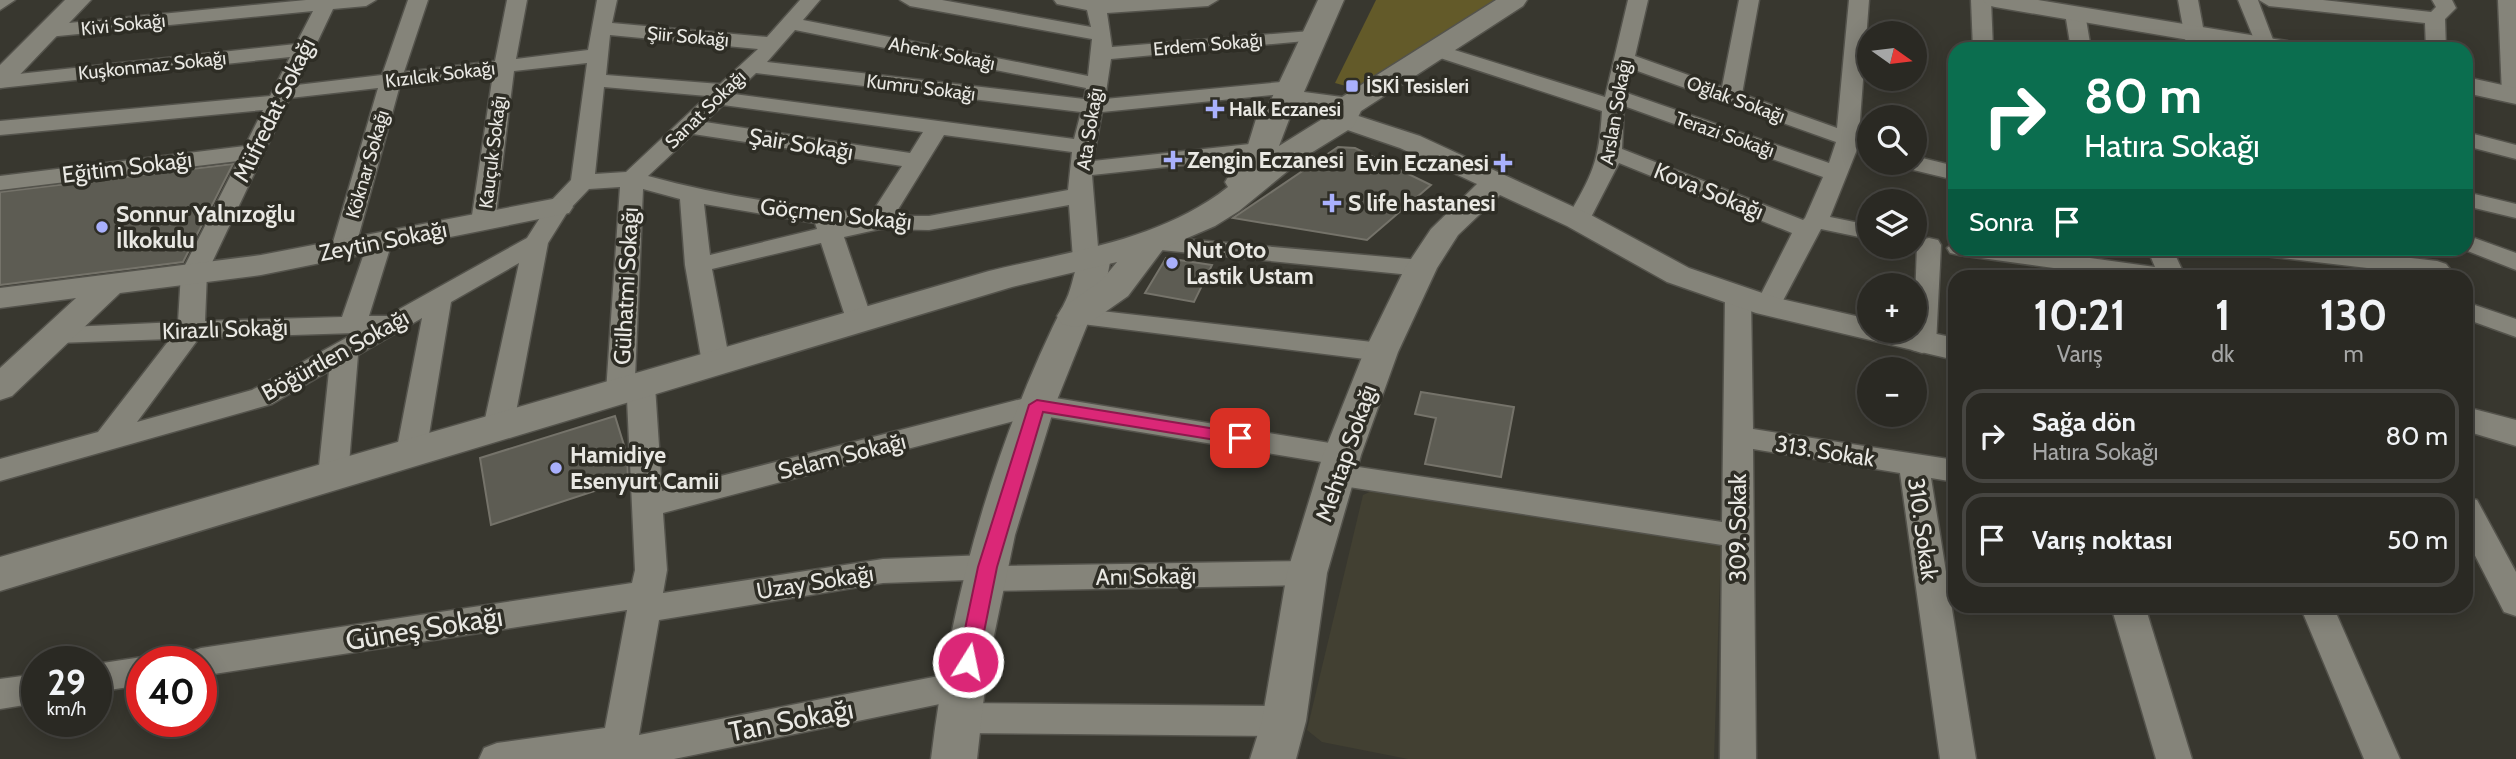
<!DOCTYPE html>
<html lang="tr">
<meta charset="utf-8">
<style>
body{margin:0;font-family:Cabin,sans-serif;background:#363530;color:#f1f3f6;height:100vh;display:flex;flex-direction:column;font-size:26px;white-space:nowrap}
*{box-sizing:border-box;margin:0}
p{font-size:23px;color:#a5a6a6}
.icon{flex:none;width:38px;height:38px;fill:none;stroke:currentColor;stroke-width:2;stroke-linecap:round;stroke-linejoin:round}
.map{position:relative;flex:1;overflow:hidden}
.sheet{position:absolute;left:1948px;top:270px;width:525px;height:343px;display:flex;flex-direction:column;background:#2a2923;border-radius:21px;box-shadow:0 4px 18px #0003,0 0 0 2px #464541}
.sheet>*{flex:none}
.guide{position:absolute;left:1948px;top:42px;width:525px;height:214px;border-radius:21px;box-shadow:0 4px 18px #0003,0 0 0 2px #464541;background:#0b6e4f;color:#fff;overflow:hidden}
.needle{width:46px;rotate:104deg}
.tools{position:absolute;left:1857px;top:21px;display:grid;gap:14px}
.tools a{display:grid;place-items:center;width:70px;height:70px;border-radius:50%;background:#2a2923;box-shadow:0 4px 18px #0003,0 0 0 2px #464541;font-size:35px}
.speed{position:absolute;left:21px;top:646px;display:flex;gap:14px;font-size:35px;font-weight:700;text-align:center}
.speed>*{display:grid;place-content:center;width:91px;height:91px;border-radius:50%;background:#2a2923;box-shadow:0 4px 18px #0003,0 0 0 2px #464541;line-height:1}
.speed small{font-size:18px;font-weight:400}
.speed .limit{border:10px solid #d22;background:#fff;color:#111}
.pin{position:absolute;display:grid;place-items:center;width:60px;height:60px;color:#fff;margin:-30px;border-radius:14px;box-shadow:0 4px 10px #0006}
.me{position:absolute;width:77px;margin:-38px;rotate:10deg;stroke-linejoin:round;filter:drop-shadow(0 0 5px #0008)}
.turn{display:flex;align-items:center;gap:24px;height:147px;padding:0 21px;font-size:32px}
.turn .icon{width:91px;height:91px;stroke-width:2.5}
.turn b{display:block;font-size:49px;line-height:60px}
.then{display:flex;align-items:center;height:66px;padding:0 21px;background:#0003;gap:14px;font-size:26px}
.eta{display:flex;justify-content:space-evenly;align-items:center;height:119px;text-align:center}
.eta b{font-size:42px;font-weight:700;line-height:49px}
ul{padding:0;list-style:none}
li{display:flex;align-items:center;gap:21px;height:94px;margin:0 14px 10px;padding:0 7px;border:4px solid #464541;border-radius:21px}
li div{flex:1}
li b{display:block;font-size:26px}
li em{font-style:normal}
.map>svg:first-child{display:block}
.built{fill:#424032}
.green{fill:#635a29}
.building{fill:#5d5c53;stroke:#75736a;stroke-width:2}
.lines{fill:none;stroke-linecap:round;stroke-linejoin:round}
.minor-casing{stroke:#54534c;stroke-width:3}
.tertiary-casing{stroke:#54534c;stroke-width:3}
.secondary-casing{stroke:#54534c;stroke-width:3}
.minor{fill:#85847a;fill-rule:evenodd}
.tertiary{fill:#85847a;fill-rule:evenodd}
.secondary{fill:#85847a;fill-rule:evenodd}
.route{fill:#db2777;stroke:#8e194d;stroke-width:2}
.poi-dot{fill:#a9b0fc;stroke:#2e2d25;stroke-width:2.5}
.labels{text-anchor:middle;stroke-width:7;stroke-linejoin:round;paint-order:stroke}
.far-street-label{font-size:19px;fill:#e9e8e3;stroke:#2e2d25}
.far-poi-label{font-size:19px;font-weight:bold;fill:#e9e8e3;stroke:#2e2d25;text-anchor:start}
.street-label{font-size:23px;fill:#e9e8e3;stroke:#2e2d25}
.poi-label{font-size:23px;font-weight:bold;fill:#e9e8e3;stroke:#2e2d25;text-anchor:start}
.near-street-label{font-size:28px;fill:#e9e8e3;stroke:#2e2d25}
</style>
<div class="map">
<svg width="2516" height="759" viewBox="0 0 2516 759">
<rect width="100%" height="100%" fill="#38372f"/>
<polygon class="built" points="1378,488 1721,545 1714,759 1408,759 1322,742 1307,730 1363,495"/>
<polygon class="green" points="1376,0 1500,0 1357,89 1335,83"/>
<g class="building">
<polygon points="1338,147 1355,148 1431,185 1367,240 1233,218"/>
<polygon points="233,164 183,262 0,285 0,192"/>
<polygon points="1166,258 1212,265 1194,302 1145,293"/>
<polygon points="1421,392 1514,407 1501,477 1425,464 1436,418 1415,414"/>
<polygon points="615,416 627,455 628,480 491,525 480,458"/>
</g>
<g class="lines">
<defs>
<g id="minor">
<polygon points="0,0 15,0 0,10"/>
<path d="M 306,0 L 376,0 L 366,6 L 333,9 L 297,85 L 382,75 L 408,0 L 428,0 L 404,72 L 495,61 L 507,0 L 527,0 L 516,59 L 588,50 L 597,0 L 617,0 L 612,23 L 767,37 L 800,0 L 820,0 L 803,20 L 1088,76 L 1092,39 L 910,6 L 900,0 L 942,0 L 1091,27 L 1087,10 L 1057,4 L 1054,0 L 1218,0 L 1208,6 L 1107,13 L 1112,47 L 1323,30 L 1326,34 L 1323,38 L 1316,40 L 1111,59 L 1105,99 L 1292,81 L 1303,87 L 1292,93 L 1102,112 L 1093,161 L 1259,143 L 1270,150 L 1259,157 L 1092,175 L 1099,259 L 1095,264 L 1077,264 L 1073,259 L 1069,205 L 929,230 L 880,229 L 844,237 L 873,322 L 869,328 L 851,328 L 847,322 L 821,243 L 712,269 L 730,363 L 726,369 L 716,372 L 706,369 L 702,363 L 685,265 L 680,199 L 643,189 L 635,378 L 651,379 L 655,386 L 662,491 L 1037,395 L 1342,445 L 1353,448 L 1357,455 L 1353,462 L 1345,465 L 1722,522 L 1725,297 L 1729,291 L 1747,291 L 1751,297 L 1753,429 L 1955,460 L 1955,482 L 1931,478 L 1976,759 L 1940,759 L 1900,473 L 1753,449 L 1756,759 L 1720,759 L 1722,545 L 1336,485 L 1325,482 L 1321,474 L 1325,466 L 1334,464 L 1037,415 L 663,513 L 667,570 L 663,593 L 883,559 L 987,555 L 998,558 L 1003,566 L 1307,561 L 1318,564 L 1323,573 L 1318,582 L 1307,585 L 985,591 L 973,588 L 969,580 L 883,583 L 659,620 L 639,735 L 964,671 L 976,675 L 982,685 L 976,695 L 964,699 L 674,759 L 479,759 L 484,748 L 497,743 L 605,728 L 627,610 L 201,676 L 201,662 L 184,662 L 189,652 L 201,648 L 632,583 L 635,570 L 627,399 L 610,399 L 606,392 L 620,187 L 589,189 L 568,211 L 548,243 L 513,428 L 508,435 L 498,438 L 488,435 L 483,428 L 519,263 L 451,302 L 426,453 L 422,460 L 411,463 L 400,460 L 396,453 L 422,318 L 358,355 L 348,476 L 344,484 L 333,487 L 322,484 L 318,476 L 329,371 L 272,404 L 0,481 L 0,459 L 98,432 L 170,339 L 57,343 L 47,340 L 44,334 L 47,328 L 178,322 L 181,273 L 238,161 L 0,190 L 0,176 L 245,146 L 263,110 L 0,135 L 0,121 L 270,96 L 290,57 L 0,88 L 0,76 L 296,44 L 313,11 L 48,37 L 38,31 L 48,25 ZM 795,30 L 1086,88 L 1084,99 L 767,62 ZM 610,35 L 758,49 L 720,84 L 606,75 ZM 587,63 L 571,180 L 550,202 L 527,238 L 387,316 L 369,316 L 392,242 L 389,237 L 371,237 L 368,242 L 342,317 L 205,321 L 207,273 L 290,98 L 378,88 L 331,249 L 334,254 L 352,254 L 355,249 L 400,85 L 493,74 L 471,222 L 474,227 L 492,227 L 495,222 L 514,71 ZM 756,73 L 1081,112 L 1074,139 L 734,94 ZM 604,87 L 707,96 L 626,172 L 595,174 ZM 723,105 L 923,132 L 910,153 L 705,122 ZM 693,134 L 902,166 L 871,214 C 796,207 721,196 648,176 ZM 944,135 L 1072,152 L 1068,190 L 929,216 L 894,216 ZM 704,204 L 815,223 L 817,229 L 710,255 ZM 355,333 L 252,390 L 137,422 L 199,338 Z"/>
<path d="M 1628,0 L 1648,0 L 1635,56 L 1722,87 L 1739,0 L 1759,0 L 1742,94 L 1837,128 L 1849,0 L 1869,0 L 1858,147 L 1830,217 L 1869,225 L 1869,239 L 1821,229 L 1777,312 L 1759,312 L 1755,306 L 1792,233 L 1619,163 L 1587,225 L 1569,225 L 1566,220 C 1592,175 1599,163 1602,111 L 1431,55 L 1428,51 L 1438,45 L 1445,47 L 1605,97 ZM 1632,69 L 1836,142 L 1829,163 L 1627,93 ZM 1624,106 L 1823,177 L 1805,218 L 1803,220 L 1622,149 Z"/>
<polygon points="1971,0 1991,0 1993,49 1973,49"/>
<polygon points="2178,0 2198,0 2207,49 2187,49"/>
<polygon points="2238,0 2258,0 2275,45 2272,49 2258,49"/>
<polygon points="2259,0 2323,0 2431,12 2436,7 2432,0 2452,0 2456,8 2445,19 2446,49 2426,49 2425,23 2269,6"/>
<polygon points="2498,0 2516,0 2516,101 2513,101 2502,95"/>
<polygon points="2075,7 2085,13 2091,49 2071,49 2065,13"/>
<polygon points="2466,132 2516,145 2516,159 2466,146"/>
<polygon points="1914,156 1955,166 1955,180 1905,168 1902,163 1914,163"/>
<polygon points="2466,192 2516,204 2516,218 2466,206"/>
<polygon points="2466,235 2516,253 2516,270 2460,248 2466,248"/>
<polygon points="1150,236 1421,260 1430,263 1434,268 1430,273 1421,276 1141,248 1138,243 1141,238"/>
<polygon points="1929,238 1938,240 1941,245 1936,344 1932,350 1922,353 1912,350 1908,344 1910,331 1914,331 1917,245 1920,240"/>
<polygon points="1955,242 1955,248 2018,248 2155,267 2147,248 2172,248 2185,276 2111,276 1959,255 1950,253 1947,248"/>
<polygon points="2244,248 2325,248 2437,261 2446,264 2450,269 2446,274 2436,276 2256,255 2247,253"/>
<polygon points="2466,302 2516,319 2516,337 2466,319"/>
<polygon points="1075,308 1381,343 1391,346 1395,352 1391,358 1381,361 1066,322 1062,316 1066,310"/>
<polygon points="2466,497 2477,500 2516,572 2516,616 2504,612 2466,538"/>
<polygon points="2111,606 2145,606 2192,759 2156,759"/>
<polygon points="2300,606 2333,606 2400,759 2364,759"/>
<polygon points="142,657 155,662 142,662 142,685 96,692 96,664"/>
<polygon points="37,674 37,703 0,709 0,679"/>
<polygon points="957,703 1284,706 1297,710 1302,721 1297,732 1284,736 957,733 944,729 939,718 944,707"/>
</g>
<g id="tertiary">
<polygon points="65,0 91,0 9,86 0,88 0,65"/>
<polygon points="1983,0 2038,0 2287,41 2296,44 2300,49 2242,49 1995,7 1987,5"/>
<polygon points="2466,77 2516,88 2516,104 2466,93"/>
<polygon points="1343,111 1420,136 1589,214 1689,268 1777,298 1869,319 1869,331 1914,329 1955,338 1955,360 1756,313 1667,282 1567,226 1500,195 1458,235 1437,268 1398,352 1361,455 1327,573 1306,721 1296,759 1250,759 1262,721 1287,573 1323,455 1364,352 1405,268 1431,229 1477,184 1400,148 1333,125 1329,119 1333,113"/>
<polygon points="558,198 569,201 573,207 569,213 261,275 120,293 12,396 0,400 0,368 76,298 0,308 0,288 261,255"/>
<path d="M 1095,248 L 1106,250 L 1111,257 L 1108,273 L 1055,405 L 1015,535 L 987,669 L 977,759 L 931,759 C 950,601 994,442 1066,300 C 1074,284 1074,264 1084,250 Z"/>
<polygon points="2466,407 2516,420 2516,446 2466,431"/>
</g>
<path id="secondary" d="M 1318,0 L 1344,0 L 1304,92 L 1342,97 L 1496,0 L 1527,0 L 1523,6 L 1361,111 L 1353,127 L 1306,156 L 1239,211 L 1215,226 L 1164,248 L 1128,296 L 1088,324 L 1075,327 L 1062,324 L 1057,316 L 1062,308 L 1102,280 L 1117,262 L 1012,287 L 0,591 L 0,557 L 989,271 C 1070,251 1160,241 1228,187 L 1225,182 L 1248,145 L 1256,119 L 1269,104 ZM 1317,109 L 1332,113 L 1279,146 L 1290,117 L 1302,110 Z"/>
</defs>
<use href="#minor" class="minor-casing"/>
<use href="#tertiary" class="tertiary-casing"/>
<use href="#secondary" class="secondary-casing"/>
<use href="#minor" class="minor"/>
<use href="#tertiary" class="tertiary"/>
<use href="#secondary" class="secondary"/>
</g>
<polygon class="route" points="1037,400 1240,433 1249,438 1240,444 1043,412 997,567 978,662 975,668 961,668 958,662 978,567 1029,405"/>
<g class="poi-dot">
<rect x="1345" y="79" width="14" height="14" rx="3.5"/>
<path d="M1211.5 98.5h7v7h7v7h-7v7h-7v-7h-7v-7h7z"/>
<path d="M1169.5 149.5h7v7h7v7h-7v7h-7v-7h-7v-7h7z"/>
<path d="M1499.5 152.5h7v7h7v7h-7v7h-7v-7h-7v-7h7z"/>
<path d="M1328.5 192.5h7v7h7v7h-7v7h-7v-7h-7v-7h7z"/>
<circle cx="102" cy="227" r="7"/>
<circle cx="1172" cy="263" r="7"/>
<circle cx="556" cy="468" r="7"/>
</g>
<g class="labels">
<g class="far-street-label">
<text transform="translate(123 24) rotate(-6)" y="7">Kivi Sokağı</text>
<text transform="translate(688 36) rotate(5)" y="7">Şiir Sokağı</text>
<text transform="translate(1208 44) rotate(-5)" y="7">Erdem Sokağı</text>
<text transform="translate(942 53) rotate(11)" y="7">Ahenk Sokağı</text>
<text transform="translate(152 65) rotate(-6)" y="7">Kuşkonmaz Sokağı</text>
<text transform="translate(440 74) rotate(-7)" y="7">Kızılcık Sokağı</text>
<text transform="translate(921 87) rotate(7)" y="7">Kumru Sokağı</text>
<text transform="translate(1736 99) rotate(20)" y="7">Oğlak Sokağı</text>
<text transform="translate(705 109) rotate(-44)" y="7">Sanat Sokağı</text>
<text transform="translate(1615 112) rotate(-80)" y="7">Arslan Sokağı</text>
<text transform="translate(1089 129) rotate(-81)" y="7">Ata Sokağı</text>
<text transform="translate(1725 134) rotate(19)" y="7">Terazi Sokağı</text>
<text transform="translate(492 152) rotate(-83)" y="7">Kauçuk Sokağı</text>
<text transform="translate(367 164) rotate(-74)" y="7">Köknar Sokağı</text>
</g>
<g class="far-poi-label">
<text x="1366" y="93">İSKİ Tesisleri</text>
<text x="1229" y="116">Halk Eczanesi</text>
</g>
<g class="street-label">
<text transform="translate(274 110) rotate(-64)" y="8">Müfredat Sokağı</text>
<text transform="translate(801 144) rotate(9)" y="8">Şair Sokağı</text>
<text transform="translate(127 167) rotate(-7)" y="8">Eğitim Sokağı</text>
<text transform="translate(1709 191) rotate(22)" y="8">Kova Sokağı</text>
<text transform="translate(836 214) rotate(6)" y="8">Göçmen Sokağı</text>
<text transform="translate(383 241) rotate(-11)" y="8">Zeytin Sokağı</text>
<text transform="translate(626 286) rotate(-87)" y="8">Gülhatmi Sokağı</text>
<text transform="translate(225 329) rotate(-2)" y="8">Kirazlı Sokağı</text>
<text transform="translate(335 355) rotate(-29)" y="8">Böğürtlen Sokağı</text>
<text transform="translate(1825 451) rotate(9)" y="8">313. Sokak</text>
<text transform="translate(1346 453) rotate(-71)" y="8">Mehtap Sokağı</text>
<text transform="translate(842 456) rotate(-14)" y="8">Selam Sokağı</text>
<text transform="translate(1738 528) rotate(-90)" y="8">309. Sokak</text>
<text transform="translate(1923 529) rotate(82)" y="8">310. Sokak</text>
<text transform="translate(1146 576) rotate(-1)" y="8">Anı Sokağı</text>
<text transform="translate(815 582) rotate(-9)" y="8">Uzay Sokağı</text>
</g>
<g class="poi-label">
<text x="1187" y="168">Zengin Eczanesi</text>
<text x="1489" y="171" text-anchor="end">Evin Eczanesi</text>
<text x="1348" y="211">S life hastanesi</text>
<text x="116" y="222">Sonnur Yalnızoğlu<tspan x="116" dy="26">İlkokulu</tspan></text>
<text x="1186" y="258">Nut Oto<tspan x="1186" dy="26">Lastik Ustam</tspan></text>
<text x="570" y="463">Hamidiye<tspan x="570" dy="26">Esenyurt Camii</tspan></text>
</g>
<g class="near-street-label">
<text transform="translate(424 628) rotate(-9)" y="10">Güneş Sokağı</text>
<text transform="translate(791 720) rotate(-11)" y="10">Tan Sokağı</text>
</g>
</g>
</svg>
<div class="tools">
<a><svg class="needle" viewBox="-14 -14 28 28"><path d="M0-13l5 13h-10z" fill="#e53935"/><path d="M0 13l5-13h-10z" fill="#a5a6a6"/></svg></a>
<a><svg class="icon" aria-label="search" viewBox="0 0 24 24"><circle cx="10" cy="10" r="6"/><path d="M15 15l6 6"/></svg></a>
<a><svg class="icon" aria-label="layers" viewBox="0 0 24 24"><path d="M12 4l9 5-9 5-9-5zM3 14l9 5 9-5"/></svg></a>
<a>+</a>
<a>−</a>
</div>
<div class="speed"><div>29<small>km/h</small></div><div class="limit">40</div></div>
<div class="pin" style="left:1240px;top:438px;background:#d93025"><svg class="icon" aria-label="arrive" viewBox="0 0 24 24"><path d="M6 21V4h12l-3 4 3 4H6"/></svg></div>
<svg class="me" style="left:968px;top:662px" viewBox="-20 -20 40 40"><circle r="17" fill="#db2777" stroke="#fff" stroke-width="3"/><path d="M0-11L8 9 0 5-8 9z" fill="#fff"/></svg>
<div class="guide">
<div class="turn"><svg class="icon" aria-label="right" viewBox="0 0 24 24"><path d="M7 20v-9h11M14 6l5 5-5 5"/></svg><div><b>80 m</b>Hatıra Sokağı</div></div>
<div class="then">Sonra<svg class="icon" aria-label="arrive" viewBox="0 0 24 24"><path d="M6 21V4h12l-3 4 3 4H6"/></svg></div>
</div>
<section class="sheet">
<div class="eta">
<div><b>10:21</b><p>Varış</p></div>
<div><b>1</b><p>dk</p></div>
<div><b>130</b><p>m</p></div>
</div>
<ul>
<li><svg class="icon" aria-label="right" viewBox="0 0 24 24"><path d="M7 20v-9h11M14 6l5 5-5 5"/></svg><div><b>Sağa dön</b><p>Hatıra Sokağı</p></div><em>80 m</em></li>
<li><svg class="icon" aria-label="arrive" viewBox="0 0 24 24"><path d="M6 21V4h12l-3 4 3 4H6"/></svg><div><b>Varış noktası</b></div><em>50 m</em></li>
</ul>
</section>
</div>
